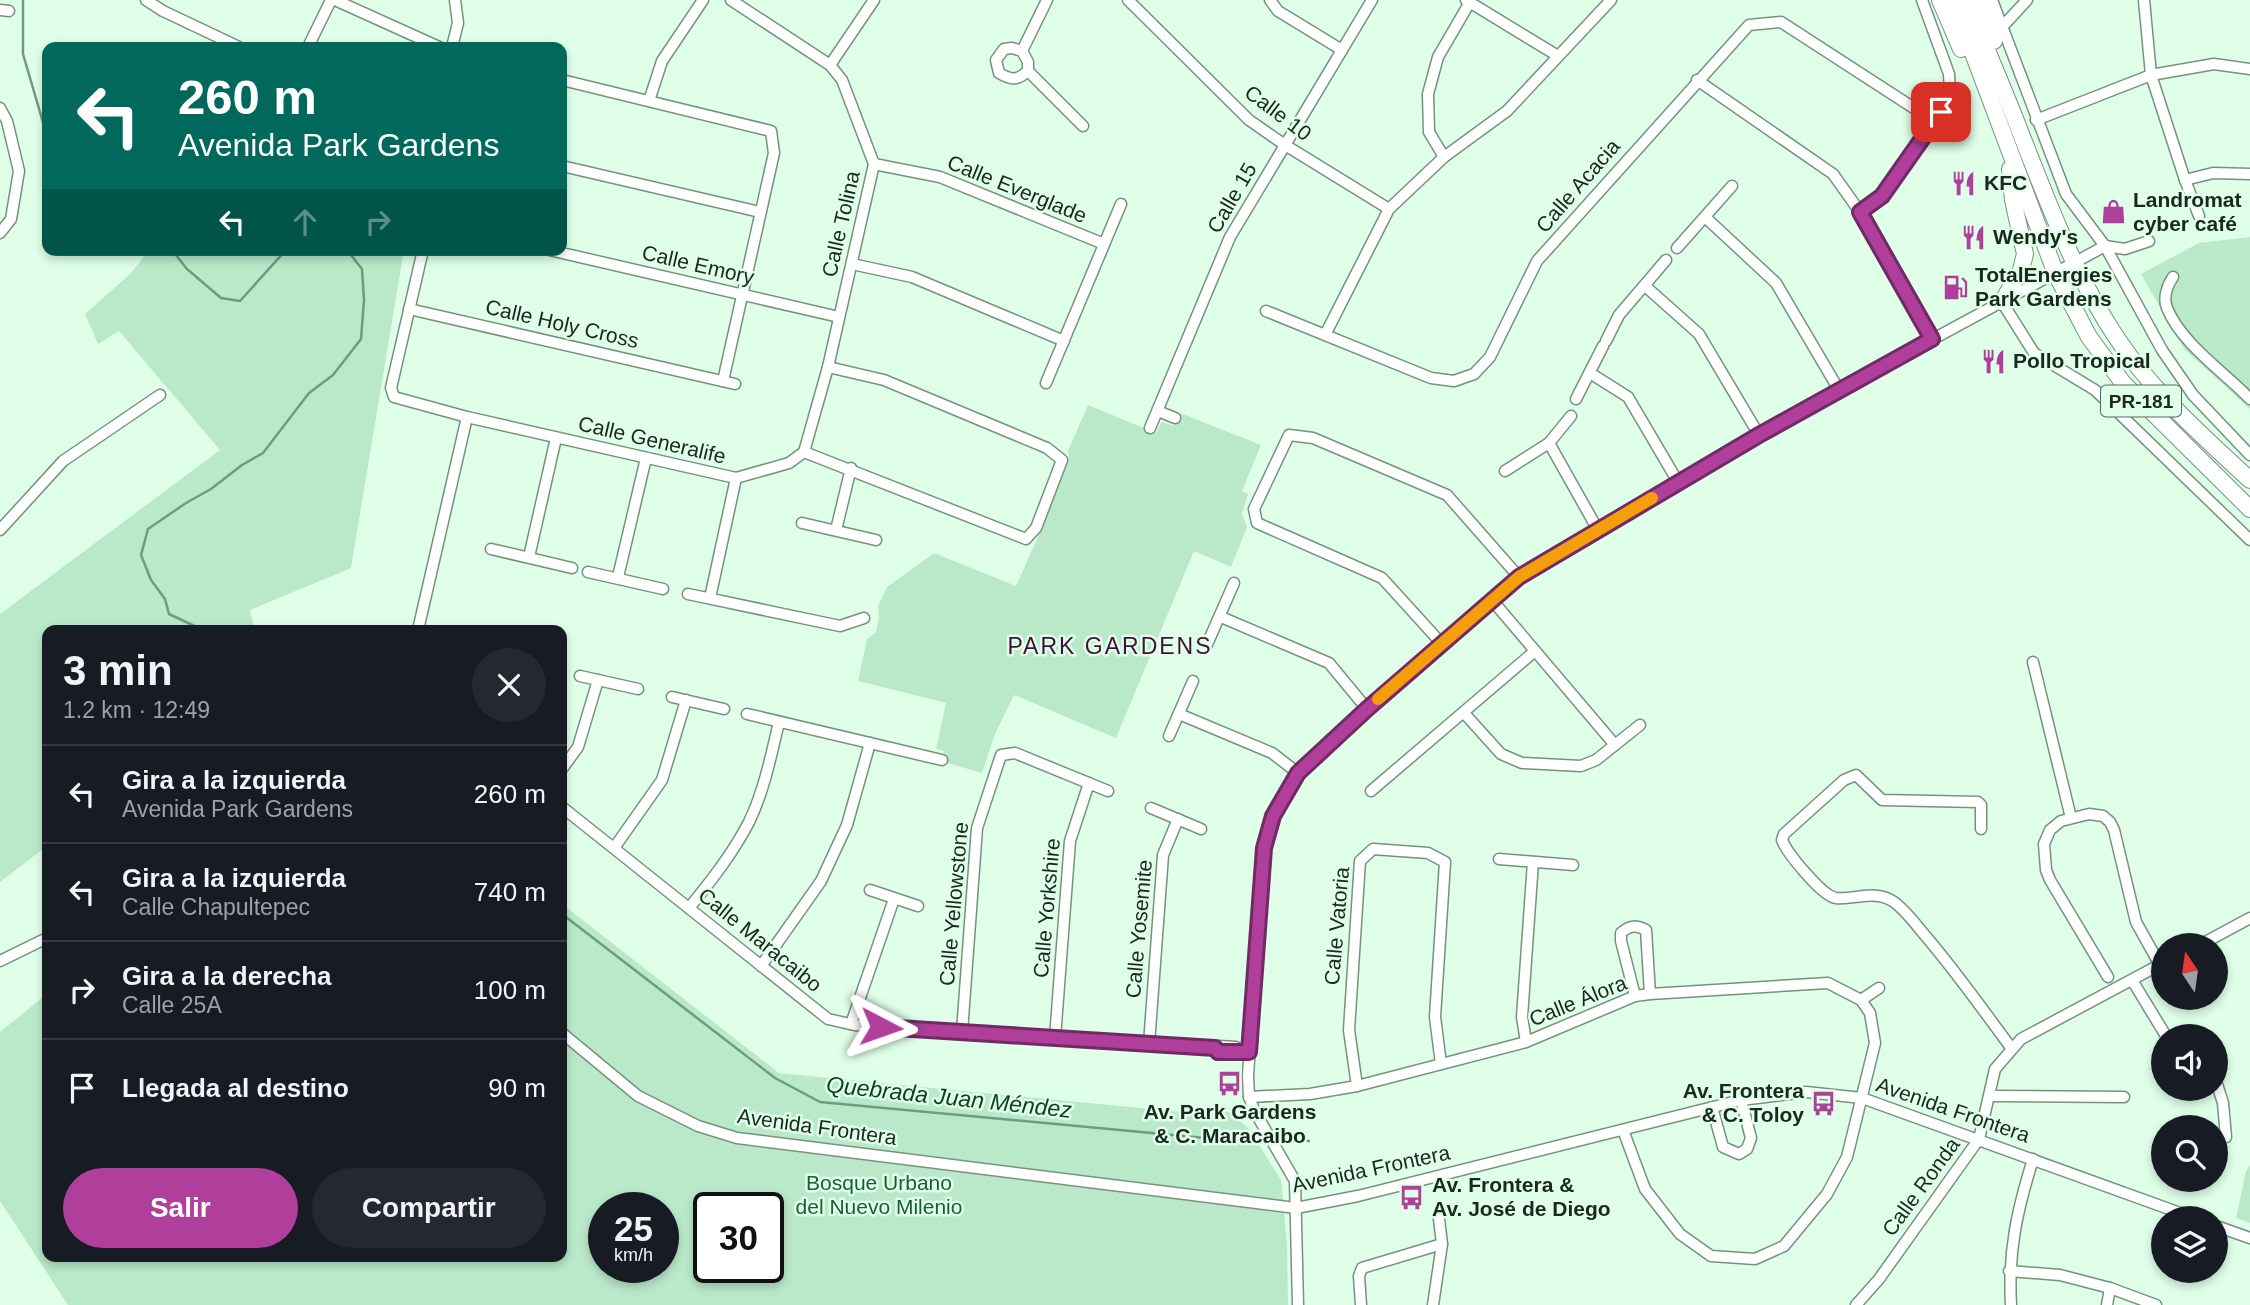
<!DOCTYPE html>
<html lang="es">
<meta charset="utf-8">
<style>
body{margin:0;font-family:Helvetica,sans-serif;background:#242831;color:#f1f3f6;height:100vh;display:flex;flex-direction:column;font-size:26px;white-space:nowrap}
*{box-sizing:border-box;margin:0}
p{font-size:23px;color:#9ea1a6}
.icon{flex:none;width:38px;height:38px;fill:none;stroke:currentColor;stroke-width:2;stroke-linecap:round;stroke-linejoin:round}
.map{position:relative;flex:1;overflow:hidden}
.drawer{position:absolute;left:42px;top:625px;width:525px;height:637px;display:flex;flex-direction:column;background:#171b24;border-radius:14px;box-shadow:0 4px 10px #0003}
.drawer>*{flex:none}
.hud{position:absolute;left:42px;top:42px;width:525px;height:214px;border-radius:14px;box-shadow:0 4px 10px #0003;background:#00695c;color:#fff;overflow:hidden}
.needle{width:46px;rotate:347deg}
.buttons{position:absolute;left:2151px;top:933px;display:grid;gap:14px}
.buttons a{display:grid;place-items:center;width:77px;height:77px;border-radius:50%;background:#171b24;box-shadow:0 4px 10px #0003;font-size:35px}
.speed{position:absolute;left:588px;top:1192px;display:flex;gap:14px;font-size:35px;font-weight:700;text-align:center}
.speed>*{display:grid;place-content:center;width:91px;height:91px;border-radius:50%;background:#171b24;box-shadow:0 4px 10px #0003;line-height:1}
.speed small{font-size:18px;font-weight:400}
.speed .limit{border:4px solid #111;border-radius:10px;background:#fff;color:#111}
.pin{position:absolute;display:grid;place-items:center;width:60px;height:60px;color:#fff;margin:-30px;border-radius:14px;box-shadow:0 4px 10px #0006}
.me{position:absolute;width:77px;margin:-38px;rotate:94deg;stroke-linejoin:round;filter:drop-shadow(0 0 5px #0008)}
.turn{display:flex;align-items:center;gap:24px;height:147px;padding:0 21px;font-size:32px}
.turn .icon{width:91px;height:91px;stroke-width:2.5}
.turn b{display:block;font-size:49px;line-height:60px}
.lanes{display:flex;align-items:center;height:66px;padding:0 21px;background:#0003;justify-content:center;gap:35px;direction:ltr}
.lanes .off{opacity:.35}
.round{display:grid;place-items:center;flex:none;width:74px;height:74px;border-radius:37px;background:#242831}
.summary{display:flex;align-items:center;justify-content:space-between;height:119px;padding:0 21px}
h1{font-size:42px;font-weight:700;line-height:52px}
.cta{display:flex;gap:14px;margin-top:auto;padding:14px 21px}
.cta a{flex:1;height:80px;border-radius:42px;background:#af3f9b;color:#fff;font-size:28px;font-weight:700;line-height:80px;text-align:center}
.cta a+a{background:#242831;color:#f1f3f6}
ul{padding:0;list-style:none}
li{display:flex;align-items:center;gap:21px;height:98px;padding:0 21px;border-top:2px solid #363941}
li div{flex:1}
li b{display:block;font-size:26px}
li em{font-style:normal}
.map>svg:first-child{display:block}
.green{fill:#bae9ca;fill-rule:evenodd}
.lines{fill:none;stroke-linecap:round;stroke-linejoin:round}
.stream{stroke:#6e9c7e;stroke-width:2.5}
.minor-casing{stroke:#76927f;stroke-width:13}
.highway-casing{stroke:#76927f;stroke-width:18}
.minor{stroke:#fff;stroke-width:10}
.highway{stroke:#fff;stroke-width:16}
.route-casing{stroke:#722965;stroke-width:18}
.route{stroke:#af3f9b;stroke-width:12}
.slow{stroke:#f59e0b;stroke-width:12}
.labels{text-anchor:middle;stroke-width:5;stroke-linejoin:round;paint-order:stroke}
.shield{fill:#dfffe9;stroke:#56685c;stroke-width:2}
.shield-label{font-size:19px;font-weight:bold;fill:#1b271f}
.street-label{font-size:21px;fill:#1b271f;stroke:#dfffe9}
.poi-label{font-size:21px;font-weight:bold;fill:#1b271f;stroke:#dfffe9;text-anchor:start}
.park-label{font-size:21px;fill:#185c38;stroke:#dfffe9}
.neighbourhood-label{font-size:23px;letter-spacing:2px;fill:#450f3c;stroke:#dfffe9}
.water-label{font-size:23px;font-style:italic;fill:#0f3e25;stroke:#dfffe9}
</style>
<div class="map">
<svg width="2250" height="1305" viewBox="0 0 2250 1305">
<rect width="100%" height="100%" fill="#dfffe9"/>
<g class="green">
<polygon points="2250,237 2250,409 2184,349 2141,274 2199,243"/>
<polygon points="149,250 404,250 351,568 250,610 255,630 47,630 47,846 0,882 0,614 220,450 119,331 98,344 85,314 131,273"/>
<polygon points="1088,405 1156,433 1162,422 1174,426 1180,413 1261,445 1242,491 1248,494 1242,514 1247,527 1231,567 1194,551 1116,738 1014,695 995,734 982,773 944,762 944,751 936,749 946,703 858,681 867,639 876,632 879,617 878,606 887,587 934,553 1016,586 1046,519 1069,457 1068,451"/>
<path d="M 562,904 L 779,1073 L 1182,1112 L 1230,1112 L 1249,1129 L 1281,1180 L 1287,1244 L 1288,1305 L 68,1305 L 0,1201 L 0,1032 L 47,994 L 47,1256 L 562,1256 ZM 604,1208 L 663,1208 L 663,1267 L 604,1267 ZM 709,1208 L 768,1208 L 768,1267 L 709,1267 Z"/>
<polygon points="2250,1165 2250,1223 2236,1218 2246,1171"/>
</g>
<g class="lines">
<g class="stream">
<polyline points="23,0 23,54 47,136"/>
<polyline points="172,250 187,269 221,298 240,301 286,250"/>
<polyline points="203,630 169,614 165,599 151,580 141,555 148,529 186,503 211,489 242,465 263,453 309,393 333,375 361,339 364,300 362,269 347,250"/>
<polyline points="562,914 775,1078 820,1102 1226,1140 1267,1140"/>
<polyline points="1277,1140 1309,1141"/>
</g>
<defs>
<g id="minor">
<polyline points="146,0 163,11 239,47"/>
<polyline points="335,0 439,47"/>
<polyline points="731,0 830,65 842,80 874,164 828,367 804,452"/>
<polyline points="1128,0 1249,120 1285,145 1389,209"/>
<polyline points="1270,0 1278,11 1342,50"/>
<polyline points="1466,0 1558,56"/>
<polyline points="1992,0 2066,194 2105,246 2162,350 2193,395 2250,455"/>
<polyline points="2144,0 2151,75 2185,180 2199,216"/>
<polyline points="0,10 9,11"/>
<polyline points="2002,27 2027,0"/>
<polyline points="308,47 331,0"/>
<polyline points="452,47 458,23 455,0"/>
<polyline points="1022,51 1047,0"/>
<polyline points="830,65 874,0"/>
<path d="M 1028,71 C 1017,81 1011,80 999,73 L 996,60 L 1004,49 L 1012,48 L 1022,51 L 1028,62 L 1028,71 L 1083,126"/>
<polyline points="562,80 771,131 774,153 723,381"/>
<polyline points="1697,80 1833,174 1860,212 1932,339"/>
<polyline points="649,101 662,61 703,0"/>
<polyline points="0,108 7,121 19,171 11,219 0,233"/>
<polyline points="2036,120 2151,75 2214,64 2250,69"/>
<polyline points="1444,157 1429,132 1428,94 1438,57 1470,2"/>
<polyline points="874,164 940,177 1104,244"/>
<polyline points="562,166 760,212"/>
<polyline points="2185,180 2213,173 2250,174"/>
<polyline points="1860,212 1882,196 1934,124 1950,94 1949,74 1922,0"/>
<polyline points="1705,217 1776,283 1839,390"/>
<polyline points="2105,246 2125,249 2149,241"/>
<polyline points="1677,248 1732,186"/>
<polyline points="423,250 391,388 394,397 467,417 736,478 789,463 804,452 1026,539 1036,528 1062,460 1047,448 884,380 828,367"/>
<polyline points="549,250 839,317"/>
<polyline points="852,264 912,277 1064,341"/>
<path d="M 2173,277 C 2167,286 2163,298 2167,308 C 2181,343 2224,372 2250,399"/>
<polyline points="1645,286 1699,334 1759,435"/>
<polyline points="2002,302 2034,353 2095,390 2250,540"/>
<polyline points="409,309 735,384"/>
<polyline points="1266,311 1431,378 1454,381 1474,374 1490,357 1537,261 1749,25 1781,22 1923,114"/>
<polyline points="1325,335 1389,209 1444,157 1507,111 1611,0"/>
<polyline points="1606,341 1619,315 1666,260"/>
<polyline points="1590,373 1628,397 1678,482"/>
<polyline points="1046,383 1121,204"/>
<polyline points="1576,399 1603,346"/>
<polyline points="1158,411 1175,418"/>
<polyline points="1150,428 1230,237 1372,0"/>
<polyline points="1549,443 1598,530"/>
<polyline points="1505,471 1549,443 1571,416"/>
<polyline points="802,523 876,540"/>
<polyline points="0,530 63,461 160,395"/>
<polyline points="836,530 851,468"/>
<polyline points="491,549 572,568"/>
<polyline points="529,557 556,438"/>
<polyline points="588,572 663,589"/>
<polyline points="618,577 646,458"/>
<polyline points="688,594 840,626 864,618"/>
<polyline points="710,598 736,478"/>
<polyline points="1492,600 1615,745"/>
<polyline points="1221,617 1329,663 1367,709"/>
<polyline points="418,630 467,417"/>
<polyline points="1442,644 1382,578 1257,523 1254,509 1289,435 1313,438 1447,495 1519,577"/>
<polyline points="1205,649 1234,583"/>
<polyline points="2033,662 2071,818"/>
<polyline points="580,676 638,689"/>
<polyline points="672,697 724,709"/>
<polyline points="1464,713 1501,754 1522,763 1581,766 1596,760 1640,725"/>
<polyline points="747,714 942,760"/>
<polyline points="1179,714 1272,753 1298,773"/>
<polyline points="1169,736 1193,681"/>
<polyline points="562,769 578,747 598,680"/>
<polyline points="1371,791 1535,651"/>
<polyline points="562,807 828,1019 854,1025 1215,1048 1219,1046 1236,1047 1240,1051"/>
<polyline points="1151,808 1201,829"/>
<path d="M 1981,829 L 1981,805 L 1978,802 L 1882,800 L 1856,775 L 1844,780 L 1784,834 L 1782,840 C 1787,853 1822,896 1836,898 C 1855,900 1876,889 1894,902 C 1905,910 1914,922 1923,933 C 1955,970 1983,1010 2012,1049"/>
<polyline points="614,848 662,780 686,700"/>
<polyline points="1499,859 1573,865"/>
<polyline points="870,890 918,906"/>
<path d="M 689,908 C 711,881 733,853 749,822 C 764,791 771,756 779,722"/>
<polyline points="2200,945 2250,918"/>
<polyline points="0,961 47,938"/>
<polyline points="761,966 821,881 847,825 870,743"/>
<polyline points="2108,977 2050,880 2046,870 2044,844 2050,830 2061,821 2089,814 2103,816 2110,822 2114,830 2136,922 2160,965"/>
<polyline points="2132,980 2166,1036"/>
<path d="M 1635,996 L 1621,941 L 1621,933 C 1630,925 1636,925 1646,930 L 1650,994"/>
<polyline points="1861,1000 1879,988"/>
<polyline points="851,1024 894,899"/>
<polyline points="962,1032 977,828 1001,755 1015,753 1108,791"/>
<polyline points="562,1033 638,1096 698,1126 737,1138 1296,1208 1358,1196 1741,1100 1806,1092 1862,1098 2194,1218"/>
<polyline points="1055,1038 1070,841 1089,783"/>
<polyline points="1526,1042 1522,1017 1533,862"/>
<polyline points="1149,1044 1163,855 1178,819"/>
<polyline points="2216,1081 2223,1103 2226,1137"/>
<polyline points="1357,1086 1349,1030 1360,861 1373,849 1428,853 1445,862 1435,1017 1441,1064"/>
<polyline points="1990,1096 2124,1097"/>
<polyline points="1249,1097 1310,1094 1357,1086 1526,1042 1635,996 1650,994 1828,983 1861,1000 1870,1013 1875,1043 1847,1157 1827,1194 1784,1246 1755,1259 1711,1256 1680,1234 1645,1189 1623,1130"/>
<polyline points="1712,1107 1723,1147 1739,1154 1747,1149 1751,1138 1741,1100"/>
<polyline points="2216,1226 2250,1238"/>
<polyline points="2009,1271 2060,1275 2110,1288 2156,1305"/>
<polyline points="1298,1305 1295,1181 1255,1112 1249,1097 1248,1075 1264,848 1273,816 1298,773 1367,709 1519,577 1839,390 2105,246"/>
<polyline points="1361,1305 1359,1276 1362,1268 1442,1244"/>
<polyline points="1433,1305 1442,1244 1439,1219"/>
<polyline points="1856,1305 1879,1279 1979,1139 1995,1069 2021,1039 2163,963"/>
<path d="M 2011,1305 C 2008,1250 2017,1211 2033,1159"/>
<polyline points="2107,1305 2110,1288"/>
</g>
<g id="highway">
<polyline points="1940,0 1961,49"/>
<polyline points="1953,0 2056,274 2089,337 2123,383 2250,509"/>
<path d="M 1967,0 C 1984,45 2004,89 2021,134 C 2051,210 2079,287 2128,354 C 2163,401 2207,440 2250,480"/>
<polyline points="1980,0 1994,41"/>
<polyline points="2002,302 2021,270 2025,254 2013,200 2010,169"/>
</g>
</defs>
<use href="#minor" class="minor-casing"/>
<use href="#highway" class="highway-casing"/>
<use href="#minor" class="minor"/>
<use href="#highway" class="highway"/>
</g>
<g class="lines">
<defs>
<polyline id="route" points="881,1027 1215,1048 1218,1052 1249,1052 1264,848 1273,816 1298,773 1367,709 1519,577 1759,435 1932,339 1860,212 1882,196 1941,112"/>
</defs>
<use href="#route" class="route-casing"/>
<use href="#route" class="route"/>
<polyline class="slow" points="1378,699 1519,577 1652,498"/>
</g>
<defs>
<symbol id="restaurant-bare" viewBox="-9 -9 18 18"><path d="M-5-6h1v4h1v-4h1v4h1v-4h1v5L-1.5 .5V6h-2V.5L-5-1ZM5-6V6H3V1.5H1.5Q1.5-4 5-6Z" fill="#af3f9b" stroke="#dfffe9" stroke-width="2.5" paint-order="stroke"/></symbol>
<symbol id="shop-bare" viewBox="-9 -9 18 18"><path d="M-5-2.5h2.3a2.7 3.5 0 0 1 5.4 0H5L5.5 6h-11ZM-1.5-2.5h3a1.5 2.3 0 0 0-3 0Z" fill="#af3f9b" stroke="#dfffe9" stroke-width="2.5" paint-order="stroke"/></symbol>
<symbol id="fuel-bare" viewBox="-9 -9 18 18"><path d="M-5.5-6h7V0h2V4h1.3V-2.5L3-4.5l.8-.8L6-3V5H2.5V1h-1V6h-7ZM-4.2-4.7v3.2H.2V-4.7Z" fill="#af3f9b" stroke="#dfffe9" stroke-width="2.5" paint-order="stroke"/></symbol>
<symbol id="bus-bare" viewBox="-9 -9 18 18"><path d="M-5-6H5V4H4V6H2V4H-2V6H-4V4H-5ZM-3.5-4V0h7V-4ZM-3.5 1.2v1.5H-2V1.2ZM2 1.2v1.5H3.5V1.2Z" fill="#af3f9b" stroke="#dfffe9" stroke-width="2.5" paint-order="stroke"/></symbol>
</defs>
<g fill-rule="evenodd">
<use href="#restaurant-bare" x="1946" y="166" width="35" height="35"/>
<use href="#shop-bare" x="2096" y="194" width="35" height="35"/>
<use href="#restaurant-bare" x="1956" y="220" width="35" height="35"/>
<use href="#fuel-bare" x="1938" y="270" width="35" height="35"/>
<use href="#restaurant-bare" x="1976" y="344" width="35" height="35"/>
<use href="#bus-bare" x="1212" y="1066" width="35" height="35"/>
<use href="#bus-bare" x="1806" y="1086" width="35" height="35"/>
<use href="#bus-bare" x="1394" y="1180" width="35" height="35"/>
</g>
<g class="labels">
<rect class="shield" x="2101" y="385.5" width="80" height="31" rx="5"/>
<g class="shield-label">
<text x="2141" y="408">PR-181</text>
</g>
<g class="street-label">
<text transform="translate(1278 113) rotate(37)" y="7">Calle 10</text>
<text transform="translate(1578 186) rotate(-49)" y="7">Calle Acacia</text>
<text transform="translate(1017 189) rotate(22)" y="7">Calle Everglade</text>
<text transform="translate(1232 198) rotate(-60)" y="7">Calle 15</text>
<text transform="translate(841 224) rotate(-77)" y="7">Calle Tolina</text>
<text transform="translate(698 265) rotate(13)" y="7">Calle Emory</text>
<text transform="translate(562 324) rotate(13)" y="7">Calle Holy Cross</text>
<text transform="translate(652 440) rotate(13)" y="7">Calle Generalife</text>
<text transform="translate(954 904) rotate(-85)" y="7">Calle Yellowstone</text>
<text transform="translate(1047 908) rotate(-85)" y="7">Calle Yorkshire</text>
<text transform="translate(1337 926) rotate(-85)" y="7">Calle Vatoria</text>
<text transform="translate(1139 929) rotate(-85)" y="7">Calle Yosemite</text>
<text transform="translate(760 940) rotate(39)" y="7">Calle Maracaibo</text>
<text transform="translate(1578 1001) rotate(-22)" y="7">Calle Álora</text>
<text transform="translate(1953 1110) rotate(19)" y="7">Avenida Frontera</text>
<text transform="translate(817 1127) rotate(8)" y="7">Avenida Frontera</text>
<text transform="translate(1371 1169) rotate(-12)" y="7">Avenida Frontera</text>
<text transform="translate(1921 1187) rotate(-54)" y="7">Calle Ronda</text>
</g>
<g class="poi-label">
<text x="1984" y="190">KFC</text>
<text x="2133" y="207">Landromat<tspan x="2133" dy="24">cyber café</tspan></text>
<text x="1993" y="244">Wendy's</text>
<text x="1975" y="282">TotalEnergies<tspan x="1975" dy="24">Park Gardens</tspan></text>
<text x="2013" y="368">Pollo Tropical</text>
<text x="1804" y="1098" text-anchor="end">Av. Frontera<tspan x="1804" dy="24">&amp; C. Toloy</tspan></text>
<text x="1230" y="1119" text-anchor="middle">Av. Park Gardens<tspan x="1230" dy="24">&amp; C. Maracaibo</tspan></text>
<text x="1432" y="1192">Av. Frontera &amp;<tspan x="1432" dy="24">Av. José de Diego</tspan></text>
</g>
<g class="park-label">
<text x="879" y="1190">Bosque Urbano<tspan x="879" dy="24">del Nuevo Milenio</tspan></text>
</g>
<g class="neighbourhood-label">
<text x="1110" y="654">PARK GARDENS</text>
</g>
<g class="water-label">
<text transform="translate(949 1097) rotate(6)" y="8">Quebrada Juan Méndez</text>
</g>
</g>
</svg>
<div class="buttons">
<a><svg class="needle" viewBox="-14 -14 28 28"><path d="M0-13l5 13h-10z" fill="#e53935"/><path d="M0 13l5-13h-10z" fill="#9ea1a6"/></svg></a>
<a><svg class="icon" aria-label="sound" viewBox="0 0 24 24"><path d="M4 9h4l5-4v14l-5-4H4zM17 9q2 3 0 6"/></svg></a>
<a><svg class="icon" aria-label="search" viewBox="0 0 24 24"><circle cx="10" cy="10" r="6"/><path d="M15 15l6 6"/></svg></a>
<a><svg class="icon" aria-label="layers" viewBox="0 0 24 24"><path d="M12 4l9 5-9 5-9-5zM3 14l9 5 9-5"/></svg></a>
</div>
<div class="speed"><div>25<small>km/h</small></div><div class="limit">30</div></div>
<div class="pin" style="left:1941px;top:112px;background:#d93025"><svg class="icon" aria-label="arrive" viewBox="0 0 24 24"><path d="M6 21V4h12l-3 4 3 4H6"/></svg></div>
<svg class="me" style="left:881px;top:1027px" viewBox="-20 -20 40 40"><path d="M0-17L14 15 0 8-14 15z" fill="#af3f9b" stroke="#fff" stroke-width="4"/></svg>
<div class="hud">
<div class="turn"><svg class="icon" aria-label="left" viewBox="0 0 24 24"><path d="M17 20v-9H6M10 6l-5 5 5 5"/></svg><div><b>260 m</b>Avenida Park Gardens</div></div>
<div class="lanes"><svg class="icon" aria-label="left" viewBox="0 0 24 24"><path d="M17 20v-9H6M10 6l-5 5 5 5"/></svg><svg class="icon off" aria-label="ahead" viewBox="0 0 24 24"><path d="M12 20V5M6 11l6-6 6 6"/></svg><svg class="icon off" aria-label="right" viewBox="0 0 24 24"><path d="M7 20v-9h11M14 6l5 5-5 5"/></svg></div>
</div>
<section class="drawer">
<div class="summary"><div><h1>3 min</h1><p>1.2 km · 12:49</p></div><a class="round"><svg class="icon" aria-label="close" viewBox="0 0 24 24"><path d="M6 6l12 12M18 6L6 18"/></svg></a></div>
<ul>
<li><svg class="icon" aria-label="left" viewBox="0 0 24 24"><path d="M17 20v-9H6M10 6l-5 5 5 5"/></svg><div><b>Gira a la izquierda</b><p>Avenida Park Gardens</p></div><em>260 m</em></li>
<li><svg class="icon" aria-label="left" viewBox="0 0 24 24"><path d="M17 20v-9H6M10 6l-5 5 5 5"/></svg><div><b>Gira a la izquierda</b><p>Calle Chapultepec</p></div><em>740 m</em></li>
<li><svg class="icon" aria-label="right" viewBox="0 0 24 24"><path d="M7 20v-9h11M14 6l5 5-5 5"/></svg><div><b>Gira a la derecha</b><p>Calle 25A</p></div><em>100 m</em></li>
<li><svg class="icon" aria-label="arrive" viewBox="0 0 24 24"><path d="M6 21V4h12l-3 4 3 4H6"/></svg><div><b>Llegada al destino</b></div><em>90 m</em></li>
</ul>
<div class="cta"><a>Salir</a><a>Compartir</a></div>
</section>
</div>
